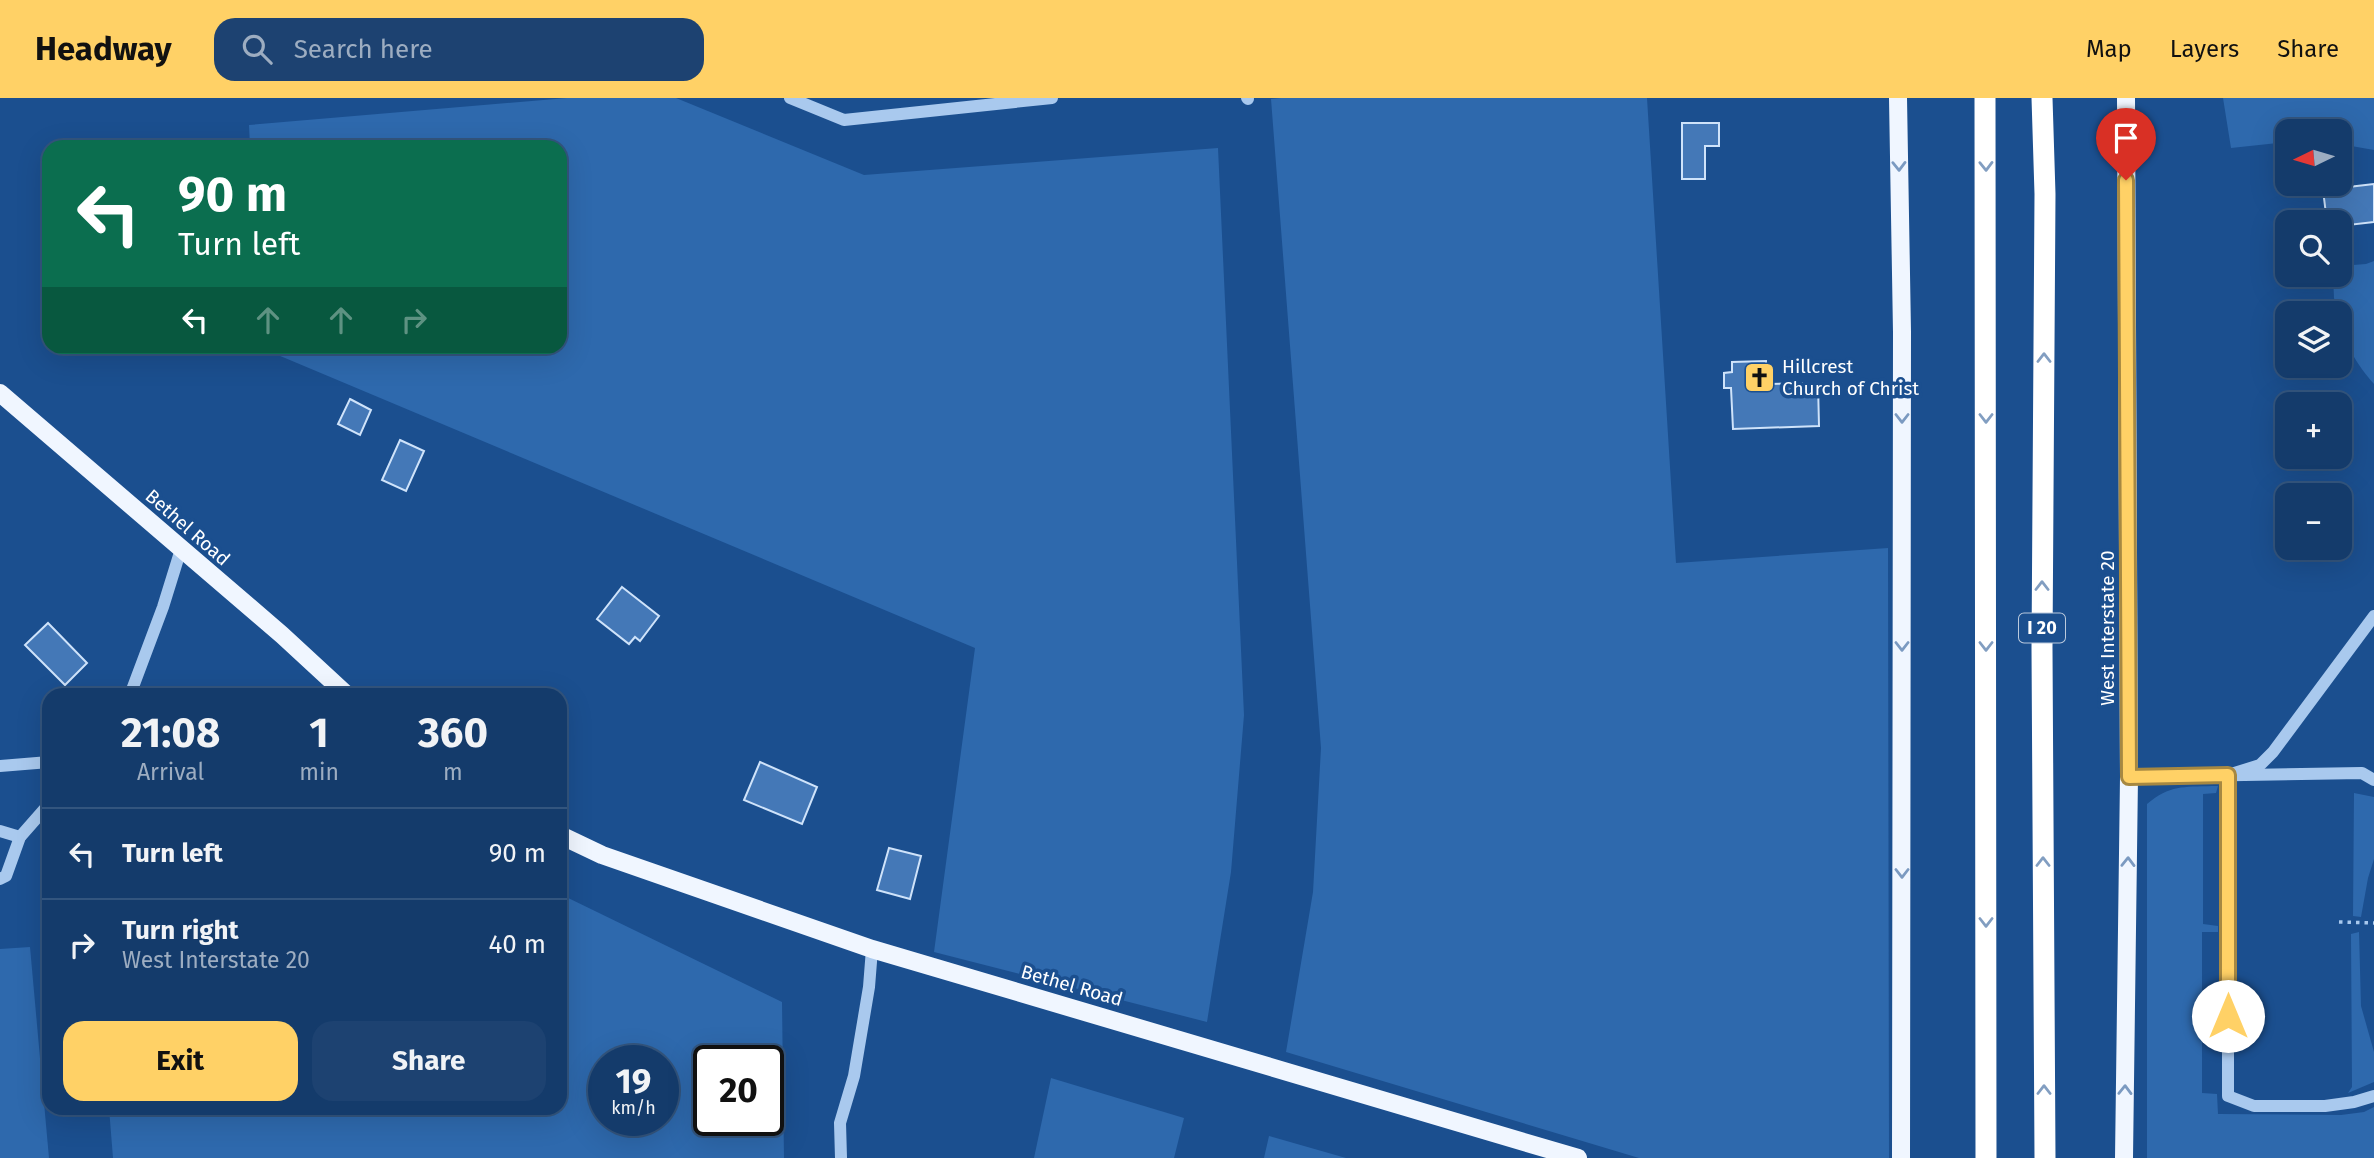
<!DOCTYPE html>
<meta charset="utf-8">
<style>
body{margin:0;font-family:"Fira Sans",sans-serif;background:#1d4271;color:#f1f3f6;height:100vh;display:flex;flex-direction:column;font-size:26px;white-space:nowrap}
*{box-sizing:border-box;margin:0}
p{font-size:23px;color:#9dadc1}
.icon{flex:none;width:38px;height:38px;fill:none;stroke:currentColor;stroke-width:2;stroke-linecap:round;stroke-linejoin:round}
.map{position:relative;flex:1;overflow:hidden}
.panel{position:absolute;left:42px;top:590px;width:525px;height:427px;display:flex;flex-direction:column;background:#143b6b;border-radius:21px;box-shadow:0 7px 28px #0002,0 0 0 2px #33557e}
.panel>*{flex:none}
.guide{position:absolute;left:42px;top:42px;width:525px;height:214px;border-radius:21px;box-shadow:0 7px 28px #0002,0 0 0 2px #33557e;background:#0b6e4f;color:#fff;overflow:hidden}
.needle{width:46px;rotate:265deg}
.controls{position:absolute;left:2275px;top:21px;display:grid;gap:14px}
.controls a{display:grid;place-items:center;width:77px;height:77px;border-radius:14px;background:#143b6b;box-shadow:0 7px 28px #0002,0 0 0 2px #33557e;font-size:35px}
.speed{position:absolute;left:588px;top:947px;display:flex;gap:14px;font-size:35px;font-weight:700;text-align:center}
.speed>*{display:grid;place-content:center;width:91px;height:91px;border-radius:50%;background:#143b6b;box-shadow:0 7px 28px #0002,0 0 0 2px #33557e;line-height:1}
.speed small{font-size:18px;font-weight:400}
.speed .limit{border:4px solid #111;border-radius:10px;background:#fff;color:#111}
.pin{position:absolute;display:grid;place-items:center;width:60px;height:60px;color:#fff;margin:-72px -30px;border-radius:50% 50% 50% 0;rotate:-45deg;box-shadow:0 0 7px #0007}
.pin .icon{rotate:45deg}
.me{position:absolute;width:77px;margin:-38px;rotate:0deg;stroke-linejoin:round;filter:drop-shadow(0 0 5px #0008)}
.turn{display:flex;align-items:center;gap:24px;height:147px;padding:0 21px;font-size:32px}
.turn .icon{width:91px;height:91px;stroke-width:2.5}
.turn b{display:block;font-size:49px;line-height:60px}
.lanes{display:flex;align-items:center;height:66px;padding:0 21px;background:#0003;justify-content:center;gap:35px;direction:ltr}
.lanes .off{opacity:.35}
.eta{display:flex;justify-content:space-evenly;align-items:center;height:119px;text-align:center}
.eta b{font-size:42px;font-weight:700;line-height:49px}
.action{display:flex;gap:14px;margin-top:auto;padding:14px 21px}
.action a{flex:1;height:80px;border-radius:21px;background:#ffd166;color:#111;font-size:28px;font-weight:700;line-height:80px;text-align:center}
.action a+a{background:#1d4271;color:#f1f3f6}
ul{padding:0;list-style:none}
li{display:flex;align-items:center;gap:21px;height:91px;padding:0 21px;border-top:2px solid #33557e}
li div{flex:1}
li b{display:block;font-size:26px}
li em{font-style:normal}
header{display:flex;align-items:center;gap:42px;box-sizing:border-box;height:98px;padding:0 35px;background:#ffd166;color:#111}
header strong{font-size:33px}
nav{display:flex;gap:38px;margin-inline-start:auto;font-size:24px}
.search{width:490px;height:63px;background:#1d4271;display:flex;align-items:center;gap:18px;box-sizing:border-box;padding:0 24px;border-radius:21px;color:#9dadc1;font-size:26px}
.map>svg:first-child{display:block}
.green{fill:#2e69ad;fill-rule:evenodd}
.building{fill:#4478b7;stroke:#cfe3fa;stroke-width:2}
.lines{fill:none;stroke-linecap:round;stroke-linejoin:round}
.path{stroke:#a9c9ee;stroke-width:3.5;stroke-dasharray:3.5 5;stroke-linecap:butt}
.minor{stroke:#a9c9ee;stroke-width:12}
.major{stroke:#f0f6ff;stroke-width:18}
.highway{stroke:#fff;stroke-width:21}
.oneway{stroke:#7b9ac1}
.oneway2{stroke:#829ec1}
.route-casing{stroke:#a68842;stroke-width:18}
.route{stroke:#ffd166;stroke-width:12}
.labels{text-anchor:middle;stroke-width:7;stroke-linejoin:round;paint-order:stroke}
.shield{fill:#1b4f8f;stroke:#bbcadd;stroke-width:2}
.shield-label{font-size:18px;font-weight:bold;fill:#fff}
.poi-label{font-size:19px;fill:#fff;stroke:#1b4f8f;text-anchor:start}
.street-label{font-size:19px;fill:#fff;stroke:#1b4f8f}
</style>
<header>
<strong>Headway</strong>
<div class="search"><svg class="icon" aria-label="search" viewBox="0 0 24 24"><circle cx="10" cy="10" r="6"/><path d="M15 15l6 6"/></svg>Search here</div>
<nav><a>Map</a><a>Layers</a><a>Share</a></nav>
</header>
<div class="map">
<svg width="2374" height="1060" viewBox="0 0 2374 1060">
<rect width="100%" height="100%" fill="#1b4f8f"/>
<g class="green">
<polygon points="567,0 676,0 864,77 1218,50 1244,617 1231,774 1207,924 934,854 975,550 266,252 266,249 560,248 560,49 250,49 249,27"/>
<polygon points="1281,0 1647,0 1676,465 1888,450 1889,1060 1639,1060 1286,954 1313,794 1321,650 1271,1"/>
<polygon points="2223,0 2374,0 2374,52 2340,46 2340,33 2287,33 2287,44 2231,50"/>
<path d="M 2374,163 L 2374,286 C 2358,268 2340,241 2340,215 L 2338,215 L 2334,200 L 2333,177 L 2340,177 L 2340,168 L 2366,166 Z"/>
<path d="M 2212,688 L 2218,688 L 2216,695 L 2203,696 L 2203,826 L 2218,828 L 2218,834 L 2202,834 L 2202,995 L 2217,996 L 2218,1016 L 2341,1017 L 2364,1014 L 2374,1009 L 2374,1060 L 2147,1060 L 2147,706 C 2170,687 2183,689 2212,688 Z"/>
<polygon points="2354,695 2374,699 2374,761 2368,780 2361,819 2353,818"/>
<path d="M 560,796 L 782,904 L 784,1060 L 113,1060 L 109,1010 L 560,1010 ZM 663,962 L 663,1022 L 604,1022 L 604,962 ZM 768,962 L 768,1022 L 709,1022 L 709,962 Z"/>
<polygon points="2359,834 2361,908 2374,954 2374,984 2348,995 2352,989 2351,836"/>
<polygon points="30,849 49,1060 0,1060 0,851"/>
<polygon points="1051,980 1184,1020 1174,1060 1034,1060"/>
<polygon points="1269,1038 1346,1060 1264,1060"/>
</g>
<g class="building">
<polygon points="1682,25 1719,25 1719,48 1705,48 1705,81 1682,81"/>
<polygon points="2374,86 2374,124 2340,128 2340,124 2327,124 2323,92"/>
<polygon points="1766,263 1767,286 1818,285 1819,328 1733,331 1731,290 1724,290 1724,275 1732,274 1732,264"/>
<polygon points="350,301 371,312 360,337 338,326"/>
<polygon points="400,342 424,353 406,393 382,382"/>
<polygon points="622,489 659,518 640,543 635,539 629,546 597,521"/>
<polygon points="48,525 87,565 65,587 25,547"/>
<polygon points="760,664 817,689 802,726 744,702"/>
<polygon points="889,750 921,758 910,801 877,792"/>
</g>
<g class="lines">
<polyline class="path" points="2339,824 2374,825"/>
<g class="minor">
<polyline points="790,0 844,22 1052,0"/>
<polyline points="1247,0 1248,1"/>
<polyline points="2374,518 2273,654 2260,667 2228,677 2228,998 2254,1008 2325,1008 2354,1004 2374,998"/>
<polyline points="130,597 163,509 181,451"/>
<polyline points="0,668 49,664"/>
<polyline points="2129,679 2362,675 2374,682"/>
<polyline points="0,733 20,739"/>
<polyline points="0,781 6,778 20,739 49,706"/>
<polyline points="841,1060 840,1025 854,978 869,889 872,851"/>
</g>
<g class="major">
<polyline points="1898,0 1902,234 1901,1060"/>
<polyline points="0,295 282,537 347,597"/>
<polyline points="560,737 602,757 872,851 1578,1060"/>
<polyline points="2124,1060 2129,679 2126,0"/>
</g>
<g class="highway">
<polyline points="1985,0 1986,1060"/>
<polyline points="2042,0 2045,96 2042,550 2045,1060"/>
</g>
</g>
<defs><path id="oneway-chevron" d="M-2-3.5L2.5 0L-2 3.5" fill="none" stroke-width="1.6" stroke-linecap="round" stroke-linejoin="round" transform="scale(1.75)"/></defs>
<g class="oneway">
<use href="#oneway-chevron" transform="translate(1899 68) rotate(89)"/>
<use href="#oneway-chevron" transform="translate(1902 320) rotate(90)"/>
<use href="#oneway-chevron" transform="translate(1902 548) rotate(90)"/>
<use href="#oneway-chevron" transform="translate(2128 764) rotate(-89)"/>
<use href="#oneway-chevron" transform="translate(1902 775) rotate(90)"/>
<use href="#oneway-chevron" transform="translate(2125 992) rotate(-89)"/>
</g>
<g class="oneway2">
<use href="#oneway-chevron" transform="translate(1986 68) rotate(89)"/>
<use href="#oneway-chevron" transform="translate(2044 260) rotate(-90)"/>
<use href="#oneway-chevron" transform="translate(1986 320) rotate(90)"/>
<use href="#oneway-chevron" transform="translate(2042 488) rotate(-90)"/>
<use href="#oneway-chevron" transform="translate(1986 548) rotate(90)"/>
<use href="#oneway-chevron" transform="translate(2043 764) rotate(-90)"/>
<use href="#oneway-chevron" transform="translate(1986 824) rotate(90)"/>
<use href="#oneway-chevron" transform="translate(2044 992) rotate(-90)"/>
</g>
<g class="lines">
<defs>
<polyline id="route" points="2126,82 2129,679 2228,677 2228,918"/>
</defs>
<use href="#route" class="route-casing"/>
<use href="#route" class="route"/>
</g>
<defs>
<symbol id="church-square" viewBox="-11 -11 22 22"><rect x="-9" y="-9" width="18" height="18" rx="4" fill="#ffd166" stroke="#1b4f8f"/><path d="M-1.2-6h2.4v3.5h3.3v2.4h-3.3V6h-2.4V-.1h-3.3v-2.4h3.3Z" fill="#111"/></symbol>
</defs>
<g fill-rule="evenodd">
<use href="#church-square" x="1742" y="262" width="35" height="35"/>
</g>
<g class="labels">
<rect class="shield" x="2019" y="515.5" width="46" height="29" rx="5"/>
<g class="shield-label">
<text x="2042" y="536">I 20</text>
</g>
<g class="poi-label">
<text x="1782" y="275">Hillcrest<tspan x="1782" dy="22">Church of Christ</tspan></text>
</g>
<g class="street-label">
<text transform="translate(188 429) rotate(41)" y="7">Bethel Road</text>
<text transform="translate(2107 530) rotate(-90)" y="7">West Interstate 20</text>
<text transform="translate(1072 887) rotate(16)" y="7">Bethel Road</text>
</g>
</g>
</svg>
<div class="controls">
<a><svg class="needle" viewBox="-14 -14 28 28"><path d="M0-13l5 13h-10z" fill="#e53935"/><path d="M0 13l5-13h-10z" fill="#9dadc1"/></svg></a>
<a><svg class="icon" aria-label="search" viewBox="0 0 24 24"><circle cx="10" cy="10" r="6"/><path d="M15 15l6 6"/></svg></a>
<a><svg class="icon" aria-label="layers" viewBox="0 0 24 24"><path d="M12 4l9 5-9 5-9-5zM3 14l9 5 9-5"/></svg></a>
<a>+</a>
<a>−</a>
</div>
<div class="speed"><div>19<small>km/h</small></div><div class="limit">20</div></div>
<div class="pin" style="left:2126px;top:82px;background:#d93025"><svg class="icon" aria-label="arrive" viewBox="0 0 24 24"><path d="M6 21V4h12l-3 4 3 4H6"/></svg></div>
<svg class="me" style="left:2228px;top:918px" viewBox="-20 -20 40 40"><circle r="19" fill="#fff"/><path d="M0-13L10 11 0 6-10 11z" fill="#ffd166"/></svg>
<div class="guide">
<div class="turn"><svg class="icon" aria-label="left" viewBox="0 0 24 24"><path d="M17 20v-9H6M10 6l-5 5 5 5"/></svg><div><b>90 m</b>Turn left</div></div>
<div class="lanes"><svg class="icon" aria-label="left" viewBox="0 0 24 24"><path d="M17 20v-9H6M10 6l-5 5 5 5"/></svg><svg class="icon off" aria-label="ahead" viewBox="0 0 24 24"><path d="M12 20V5M6 11l6-6 6 6"/></svg><svg class="icon off" aria-label="ahead" viewBox="0 0 24 24"><path d="M12 20V5M6 11l6-6 6 6"/></svg><svg class="icon off" aria-label="right" viewBox="0 0 24 24"><path d="M7 20v-9h11M14 6l5 5-5 5"/></svg></div>
</div>
<section class="panel">
<div class="eta">
<div><b>21:08</b><p>Arrival</p></div>
<div><b>1</b><p>min</p></div>
<div><b>360</b><p>m</p></div>
</div>
<ul>
<li><svg class="icon" aria-label="left" viewBox="0 0 24 24"><path d="M17 20v-9H6M10 6l-5 5 5 5"/></svg><div><b>Turn left</b></div><em>90 m</em></li>
<li><svg class="icon" aria-label="right" viewBox="0 0 24 24"><path d="M7 20v-9h11M14 6l5 5-5 5"/></svg><div><b>Turn right</b><p>West Interstate 20</p></div><em>40 m</em></li>
</ul>
<div class="action"><a>Exit</a><a>Share</a></div>
</section>
</div>
